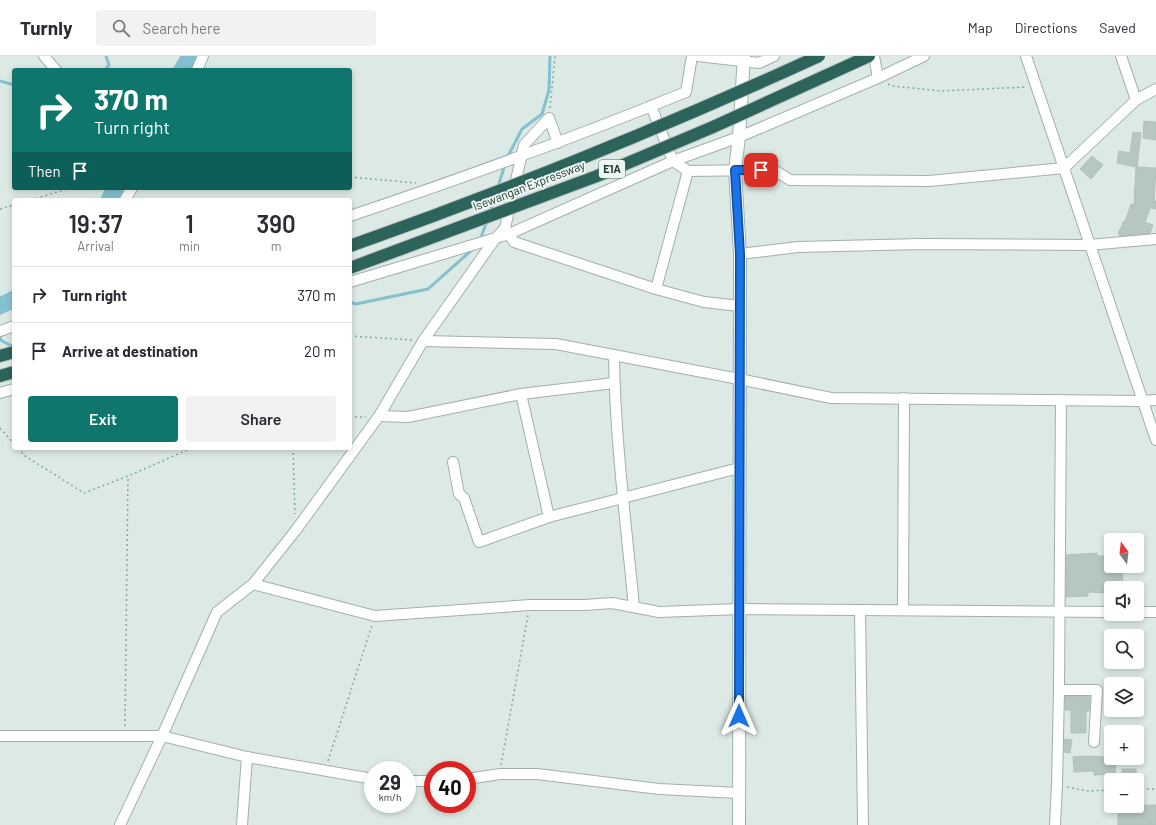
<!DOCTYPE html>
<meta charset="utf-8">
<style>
body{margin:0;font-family:Barlow,sans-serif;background:#f2f2f3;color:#2b2b33;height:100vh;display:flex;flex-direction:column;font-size:15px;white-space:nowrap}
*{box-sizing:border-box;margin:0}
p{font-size:13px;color:#7c7c81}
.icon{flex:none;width:22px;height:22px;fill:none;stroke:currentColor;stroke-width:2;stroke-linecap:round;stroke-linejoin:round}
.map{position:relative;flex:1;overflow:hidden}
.side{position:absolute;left:12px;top:142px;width:340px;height:252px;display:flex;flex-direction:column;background:#fff;border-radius:4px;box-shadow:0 2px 6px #0003}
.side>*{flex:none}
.hud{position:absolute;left:12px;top:12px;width:340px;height:122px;border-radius:4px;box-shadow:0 2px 6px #0003;background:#0f766e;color:#fff;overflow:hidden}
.needle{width:26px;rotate:345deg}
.controls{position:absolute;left:1104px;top:477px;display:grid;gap:8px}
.controls a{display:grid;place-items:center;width:40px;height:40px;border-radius:4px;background:#fff;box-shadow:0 2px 6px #0003;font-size:20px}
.speed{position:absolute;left:364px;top:705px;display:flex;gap:8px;font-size:20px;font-weight:700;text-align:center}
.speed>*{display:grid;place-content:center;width:52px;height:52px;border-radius:50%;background:#fff;box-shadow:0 2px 6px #0003;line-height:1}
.speed small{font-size:10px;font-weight:400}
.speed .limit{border:6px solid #d22;background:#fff;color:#111}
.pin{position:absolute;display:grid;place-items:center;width:34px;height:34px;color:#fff;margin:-17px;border-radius:8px;box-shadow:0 2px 6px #0006}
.me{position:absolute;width:44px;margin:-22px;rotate:0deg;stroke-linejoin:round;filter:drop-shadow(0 0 3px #0008)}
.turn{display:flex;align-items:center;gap:14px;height:84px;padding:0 16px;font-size:18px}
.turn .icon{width:52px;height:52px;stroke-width:2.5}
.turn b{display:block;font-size:28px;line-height:34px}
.then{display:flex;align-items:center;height:38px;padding:0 16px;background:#0003;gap:8px;font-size:15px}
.eta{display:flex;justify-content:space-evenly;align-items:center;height:68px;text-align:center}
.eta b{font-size:24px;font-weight:600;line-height:28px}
.button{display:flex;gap:8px;margin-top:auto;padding:8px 16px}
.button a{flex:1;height:46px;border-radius:4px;background:#0f766e;color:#fff;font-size:16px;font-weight:600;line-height:46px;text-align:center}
.button a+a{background:#f2f2f3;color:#2b2b33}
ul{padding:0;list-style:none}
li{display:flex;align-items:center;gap:12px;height:56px;padding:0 16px;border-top:1px solid #e1e1e2}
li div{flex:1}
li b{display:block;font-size:15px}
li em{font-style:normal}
header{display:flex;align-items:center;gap:24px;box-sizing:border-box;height:56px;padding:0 20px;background:#fff;border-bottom:1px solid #e1e1e2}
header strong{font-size:19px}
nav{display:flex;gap:22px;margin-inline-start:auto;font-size:14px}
.search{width:280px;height:36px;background:#f2f2f3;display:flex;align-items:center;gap:10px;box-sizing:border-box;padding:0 14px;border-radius:4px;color:#7c7c81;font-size:15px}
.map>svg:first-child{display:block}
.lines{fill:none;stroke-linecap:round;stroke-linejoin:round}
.stream{stroke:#85c0ce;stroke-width:3}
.river{stroke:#85c0ce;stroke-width:17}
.building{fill:#b6c6c0;stroke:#b0c2bc}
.street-casing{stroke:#a1b0ab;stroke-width:12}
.secondary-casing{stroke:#9db4ad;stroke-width:14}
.highway-casing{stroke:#bcc3c2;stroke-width:14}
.path{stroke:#7eaca0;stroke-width:1.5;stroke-dasharray:2 3;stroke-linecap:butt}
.street{stroke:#fff;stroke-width:10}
.secondary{stroke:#fff;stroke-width:12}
.highway{stroke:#2c635a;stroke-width:12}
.highway-bridge-casing{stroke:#bcc3c2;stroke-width:14;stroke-linecap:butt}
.highway-bridge{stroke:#2c635a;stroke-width:12}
.route-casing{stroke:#114b97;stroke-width:10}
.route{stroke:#1a73e8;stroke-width:7}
.labels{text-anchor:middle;stroke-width:4;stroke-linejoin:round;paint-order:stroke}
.shield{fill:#eef6f2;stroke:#5e716c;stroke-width:1}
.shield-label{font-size:11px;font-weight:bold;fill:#203832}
.street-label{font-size:12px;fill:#203832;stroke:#eef6f2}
</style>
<header>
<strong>Turnly</strong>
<div class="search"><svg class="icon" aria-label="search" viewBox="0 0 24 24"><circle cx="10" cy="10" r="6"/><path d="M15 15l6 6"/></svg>Search here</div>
<nav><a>Map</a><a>Directions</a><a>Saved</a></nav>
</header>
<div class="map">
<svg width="1156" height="769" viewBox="0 0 1156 769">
<rect width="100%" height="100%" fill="#dde9e4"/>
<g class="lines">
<g class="stream">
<polyline points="105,14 109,9 106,0"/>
<polyline points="0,25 14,29"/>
<polyline points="507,102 522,73 542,58 549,34 550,0"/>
<polyline points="498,131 505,108"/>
<polyline points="490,156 495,140"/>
<polyline points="480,184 487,165"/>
<polyline points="350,246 356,248 428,233 473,193"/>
<polyline points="0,282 2,285 14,291"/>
</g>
<g class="river">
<polyline points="182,14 190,0"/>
<polyline points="109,144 115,132"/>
<polyline points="0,250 14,243"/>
</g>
</g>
<g class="building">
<polygon points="1144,65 1156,66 1156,84 1143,82"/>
<polygon points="1133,76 1141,77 1137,111 1156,112 1154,145 1156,145 1156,153 1150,152 1145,166 1153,169 1150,177 1122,180 1118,178 1124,165 1125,166 1131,148 1134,149 1136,111 1117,107 1119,95 1130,97"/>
<polygon points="1092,100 1103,109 1091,123 1080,113"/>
<polygon points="1097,497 1097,500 1111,500 1111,510 1123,510 1122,532 1111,532 1111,537 1088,536 1088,540 1066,541 1066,499"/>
<polygon points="1065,640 1090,640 1089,655 1086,655 1086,677 1071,677 1071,654 1065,654"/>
<polygon points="1064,683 1072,684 1070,697 1064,696"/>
<polygon points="1088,700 1117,702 1115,718 1094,719 1094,715 1074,716 1073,701"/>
<rect x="1122" y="713" width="14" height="11"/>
<polygon points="1156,749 1156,769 1118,769 1118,750"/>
</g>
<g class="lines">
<defs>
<g id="street">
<polyline points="44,0 56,14"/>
<polyline points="698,0 759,7 774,0"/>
<polyline points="874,0 878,22"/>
<polyline points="1026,0 1156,384"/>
<polyline points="1121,0 1136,44"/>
<polyline points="197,14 203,0"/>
<polyline points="651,50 673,105 688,115 774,114 790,124 929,125 1064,112 1136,44 1156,33"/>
<polyline points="125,144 132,132"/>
<path d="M 350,160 C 463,122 576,81 686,36 L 692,0"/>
<polyline points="509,178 514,186 656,233 704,246 740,250"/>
<polyline points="740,198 798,191 920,188 1089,189 1156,183"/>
<polyline points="350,226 509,178 673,105 739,81 878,22 924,0"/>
<polyline points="656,233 688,115"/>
<polyline points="0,275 14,270"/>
<polyline points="423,285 556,288 739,323 831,342 1142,345 1156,344"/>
<path d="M 614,299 C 615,383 626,467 634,551"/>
<polyline points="0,337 14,333"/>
<polyline points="521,338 549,461"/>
<polyline points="379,360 408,361 521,338 614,327"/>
<polyline points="453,406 459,438 464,442 479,486 549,461 739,412"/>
<polyline points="253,528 375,560 530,549 585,549 612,547 659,556 740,553 1111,556"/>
<polyline points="860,554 863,769"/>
<polyline points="903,554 904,342"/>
<polyline points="1137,556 1156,556"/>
<polyline points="1059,634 1097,634 1094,686"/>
<polyline points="0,680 162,680 247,701 373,723"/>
<polyline points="467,723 500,718 537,718 659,733 739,737"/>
<polyline points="407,725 433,725"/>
<polyline points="120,769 162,680 217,556 253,528 296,474 379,360 423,285 495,183 505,172 524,89 549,62 558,87"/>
<polyline points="242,769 247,701"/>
<polyline points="1055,769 1057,729 1059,634 1061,344"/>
</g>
<polyline id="secondary" points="739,769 740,198 735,114 739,81 744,0"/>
<g id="highway">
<polyline points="0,300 14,296"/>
<polyline points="0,320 14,316"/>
</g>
</defs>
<use href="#street" class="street-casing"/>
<use href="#secondary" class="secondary-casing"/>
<use href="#highway" class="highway-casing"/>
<g class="path">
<polyline points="888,28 892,30 941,35 1026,31"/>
<polyline points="550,52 555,0"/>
<polyline points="350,121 416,127"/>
<polyline points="31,144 67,133 67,132"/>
<polyline points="0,153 14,149"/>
<polyline points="350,280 412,284"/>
<polyline points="350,361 366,361"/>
<polyline points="0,372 14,388"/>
<polyline points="18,392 25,400 84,437 128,420 192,392"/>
<polyline points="293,392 295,458"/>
<polyline points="125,670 128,420"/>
<polyline points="328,705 372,569"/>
<polyline points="501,709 528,559"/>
<polyline points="1067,731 1088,735 1111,734"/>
<polyline points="1137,733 1156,733"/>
</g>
<use href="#street" class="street"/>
<use href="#secondary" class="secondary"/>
<use href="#highway" class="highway"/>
<defs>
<g id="highway-bridge">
<path d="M 350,190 C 509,134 666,70 819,0"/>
<polyline points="350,212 597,120 713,71 869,0"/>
</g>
</defs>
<use href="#highway-bridge" class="highway-bridge-casing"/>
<use href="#highway-bridge" class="highway-bridge"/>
</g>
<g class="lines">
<defs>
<polyline id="route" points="739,660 740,198 735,114 761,114"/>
</defs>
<use href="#route" class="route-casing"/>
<use href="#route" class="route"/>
</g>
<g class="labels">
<rect class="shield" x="599" y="104" width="26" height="18" rx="3"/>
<g class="shield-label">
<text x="612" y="117">E1A</text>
</g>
<g class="street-label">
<text transform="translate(529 130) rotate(-21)" y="4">Isewangan Expressway</text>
</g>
</g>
</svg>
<div class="controls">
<a><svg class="needle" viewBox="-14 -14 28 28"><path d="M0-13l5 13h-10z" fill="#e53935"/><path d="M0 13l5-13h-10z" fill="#7c7c81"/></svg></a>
<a><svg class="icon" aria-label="sound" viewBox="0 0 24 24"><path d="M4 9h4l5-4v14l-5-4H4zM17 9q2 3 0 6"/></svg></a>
<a><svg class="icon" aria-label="search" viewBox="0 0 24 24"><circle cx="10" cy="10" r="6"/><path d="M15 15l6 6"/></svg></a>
<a><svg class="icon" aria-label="layers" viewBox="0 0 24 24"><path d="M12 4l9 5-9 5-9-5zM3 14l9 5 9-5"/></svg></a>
<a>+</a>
<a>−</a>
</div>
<div class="speed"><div>29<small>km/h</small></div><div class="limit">40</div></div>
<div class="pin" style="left:761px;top:114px;background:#d93025"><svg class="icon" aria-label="arrive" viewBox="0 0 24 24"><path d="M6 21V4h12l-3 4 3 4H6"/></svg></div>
<svg class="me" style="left:739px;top:660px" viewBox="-20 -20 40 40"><path d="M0-17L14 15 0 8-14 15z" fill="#1a73e8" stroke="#fff" stroke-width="4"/></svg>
<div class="hud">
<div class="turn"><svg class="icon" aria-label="right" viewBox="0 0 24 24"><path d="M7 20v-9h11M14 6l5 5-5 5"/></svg><div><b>370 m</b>Turn right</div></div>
<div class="then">Then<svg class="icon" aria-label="arrive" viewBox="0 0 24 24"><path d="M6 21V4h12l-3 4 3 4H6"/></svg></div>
</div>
<section class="side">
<div class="eta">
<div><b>19:37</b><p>Arrival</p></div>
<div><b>1</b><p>min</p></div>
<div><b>390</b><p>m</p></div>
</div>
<ul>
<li><svg class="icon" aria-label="right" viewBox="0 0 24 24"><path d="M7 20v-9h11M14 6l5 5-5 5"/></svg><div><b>Turn right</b></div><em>370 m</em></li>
<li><svg class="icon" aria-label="arrive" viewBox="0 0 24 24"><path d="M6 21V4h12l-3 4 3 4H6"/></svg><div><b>Arrive at destination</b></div><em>20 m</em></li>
</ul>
<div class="button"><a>Exit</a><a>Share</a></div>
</section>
</div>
